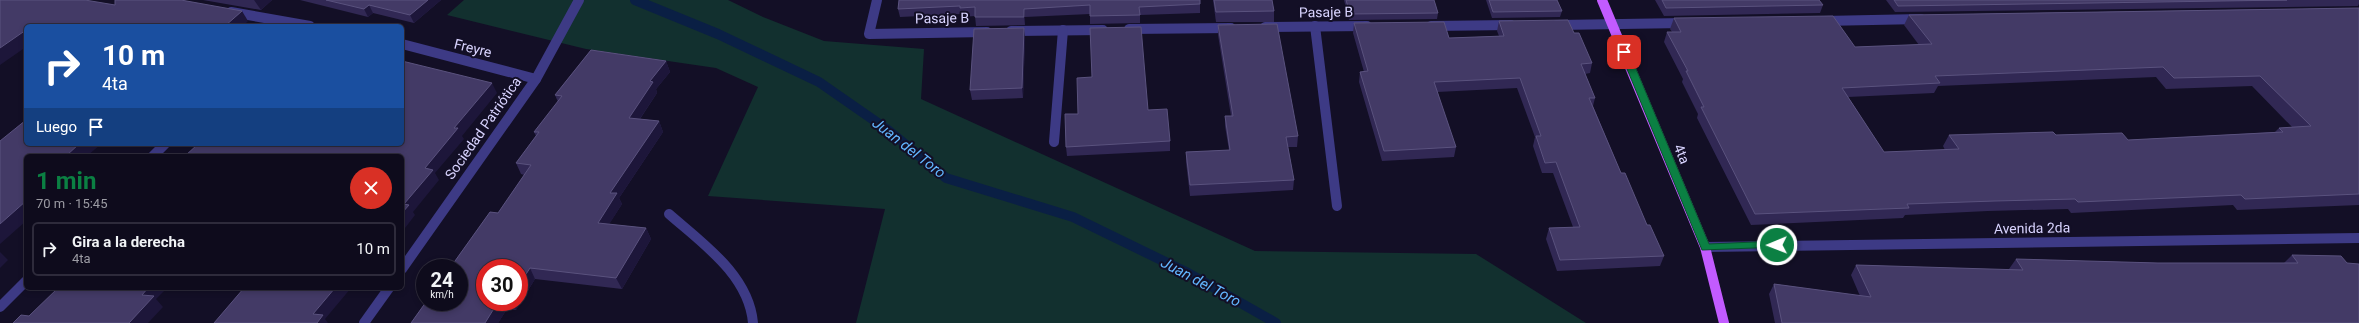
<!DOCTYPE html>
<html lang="es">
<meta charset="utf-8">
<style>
body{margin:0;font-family:Roboto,sans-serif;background:#1c1929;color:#f1f3f6;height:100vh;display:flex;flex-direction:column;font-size:15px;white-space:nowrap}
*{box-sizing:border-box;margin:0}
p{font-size:13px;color:#9b9ba3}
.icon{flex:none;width:22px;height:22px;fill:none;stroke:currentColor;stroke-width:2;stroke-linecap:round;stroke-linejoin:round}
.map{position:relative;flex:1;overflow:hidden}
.details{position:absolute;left:24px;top:154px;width:380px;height:136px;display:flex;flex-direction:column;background:#0e0b1c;border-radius:6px;box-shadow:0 2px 6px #0003,0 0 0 1px #2e2b3b}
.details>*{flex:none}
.banner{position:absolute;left:24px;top:24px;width:380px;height:122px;border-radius:6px;box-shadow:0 2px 6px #0003,0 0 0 1px #2e2b3b;background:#1a4fa0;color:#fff;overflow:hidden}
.speed{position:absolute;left:416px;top:259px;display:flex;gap:8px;font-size:20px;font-weight:700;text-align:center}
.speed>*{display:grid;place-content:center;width:52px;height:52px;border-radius:50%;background:#0e0b1c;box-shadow:0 2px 6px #0003,0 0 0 1px #2e2b3b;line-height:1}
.speed small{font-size:10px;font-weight:400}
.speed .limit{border:6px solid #d22;background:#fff;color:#111}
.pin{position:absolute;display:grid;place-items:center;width:34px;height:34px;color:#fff;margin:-17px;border-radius:8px;box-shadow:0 2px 6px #0006}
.me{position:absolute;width:44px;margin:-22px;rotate:269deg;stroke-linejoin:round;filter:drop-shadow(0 0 3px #0008)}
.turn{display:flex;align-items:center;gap:14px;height:84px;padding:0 12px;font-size:18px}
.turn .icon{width:52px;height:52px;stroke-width:2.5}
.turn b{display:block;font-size:28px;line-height:34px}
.then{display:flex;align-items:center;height:38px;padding:0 12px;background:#0003;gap:8px;font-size:15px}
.round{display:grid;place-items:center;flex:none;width:42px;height:42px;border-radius:21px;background:#1c1929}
.overview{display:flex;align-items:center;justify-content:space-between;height:68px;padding:0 12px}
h1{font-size:24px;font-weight:700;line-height:30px;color:#0b8043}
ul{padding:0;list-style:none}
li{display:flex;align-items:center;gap:12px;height:54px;margin:0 8px 6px;padding:0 4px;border:2px solid #2e2b3b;border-radius:6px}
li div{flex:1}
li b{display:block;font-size:15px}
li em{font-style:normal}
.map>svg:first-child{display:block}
.green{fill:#12302f}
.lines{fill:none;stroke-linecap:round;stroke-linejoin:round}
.stream{stroke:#0a1f44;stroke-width:10}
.minor{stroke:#3d3a85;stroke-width:10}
.major{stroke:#c25bff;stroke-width:10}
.wall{fill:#312854;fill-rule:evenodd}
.shaded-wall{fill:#1d163a}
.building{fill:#433a66;stroke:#5a527e;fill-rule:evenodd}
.route{fill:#0b8043;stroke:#07532c}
.labels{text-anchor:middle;stroke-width:4;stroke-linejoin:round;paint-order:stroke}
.street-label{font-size:14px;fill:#d9d4ff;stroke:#130f26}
.water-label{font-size:15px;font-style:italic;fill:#62b6ff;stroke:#130f26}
</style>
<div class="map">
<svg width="2359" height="323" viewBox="0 0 2359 323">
<rect width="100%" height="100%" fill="#130f26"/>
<polygon class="green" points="464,0 728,0 763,17 824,41 924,49 921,99 1255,251 1476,254 1586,323 856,323 885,209 708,196 758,87 716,68 586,49 447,15"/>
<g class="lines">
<polyline class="stream" points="635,0 718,34 819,82 888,130 946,178 1073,217 1188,273 1276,323"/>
<g class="minor">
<polyline points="877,0 869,34 987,32"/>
<polyline points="231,12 310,26"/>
<polyline points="1823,21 1921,19"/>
<polyline points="1557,25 1685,23"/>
<polyline points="1315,26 1337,206"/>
<polyline points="1431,26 1511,25"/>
<polyline points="1265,27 1367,26"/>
<polyline points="1129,29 1231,28"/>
<polyline points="1011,31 1103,30"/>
<polyline points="402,44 536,79"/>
<polyline points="1054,142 1063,30"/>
<polyline points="153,156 165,144"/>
<path d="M 669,214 C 702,243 749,275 753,323"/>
<polyline points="1705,247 2359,238"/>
<polyline points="402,269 536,79 579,0"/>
<polyline points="0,307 26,281"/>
<polyline points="364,323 389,288"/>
</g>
<polyline class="major" points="1602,0 1705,247 1724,323"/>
</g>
<g class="wall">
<polygon points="203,0 272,0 261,10"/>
<polygon points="300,0 441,0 414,23 373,13 368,17"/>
<polygon points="899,0 1200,0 1200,13 1140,15 1140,23 1090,24 1090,14 1025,17 1025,25 976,26 975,16 961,17 961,14 900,17 898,9"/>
<polygon points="1213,0 1272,0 1274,11 1274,22 1216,22"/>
<polygon points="1344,0 1434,0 1438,13 1437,19 1349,20"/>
<polygon points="1486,0 1557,0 1562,11 1560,17 1492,18"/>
<polygon points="1655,0 1819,0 1823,5 1820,13 1664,16"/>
<polygon points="1886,0 2359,0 2359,4 2358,6 1895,12"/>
<path d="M 2359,8 L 2359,205 L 2237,210 L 2233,205 L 2071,213 L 2068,209 L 1988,211 L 1905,215 L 1903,218 L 1751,225 L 1697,118 L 1698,114 L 1682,82 L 1683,79 L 1664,42 L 1667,32 L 1672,32 L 1670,29 L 1674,18 L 1855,47 L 1919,45 L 1904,25 L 1909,15 ZM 2156,77 L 2166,89 L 2252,86 L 2292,127 L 2279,128 L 2275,132 L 2128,140 L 2056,135 L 1949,135 L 1943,146 L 1945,150 L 1884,152 L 1848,97 L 1934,93 L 1938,86 Z"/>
<polygon points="1499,21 1574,33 1592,63 1590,73 1585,74 1595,98 1593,106 1621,173 1647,225 1664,256 1660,266 1557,271 1546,239 1549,228 1573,227 1553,173 1542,173 1533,146 1535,137 1517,88 1437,92 1456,147 1454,157 1382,161 1359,82 1360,72 1364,72 1353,33 1354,23 1449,38 1499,36 1497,31"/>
<polygon points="1218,25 1298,136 1297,147 1288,147 1294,180 1293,190 1190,196 1186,162 1186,152 1229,150 1225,126 1225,116 1231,116 1218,35"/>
<polygon points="1025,38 1023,98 972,100 970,90"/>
<path d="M 591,50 L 666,61 L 670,72 L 656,89 L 657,93 L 640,119 L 659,121 L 663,132 L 619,198 L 622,204 L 609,224 L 646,228 L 651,239 L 622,289 L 535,279 L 516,310 L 507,309 L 498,323 L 411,323 L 426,302 L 459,302 L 459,268 L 450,268 L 490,212 L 498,213 L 524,175 L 521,174 L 516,163 L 536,136 L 534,132 L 558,102 L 555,95 ZM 485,268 L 519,268 L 519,302 L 485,302 Z"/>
<polygon points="1148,110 1170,141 1170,151 1067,156 1066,147"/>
<polygon points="2292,255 2347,263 2359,323 1775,323 1769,294 1774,284 1860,296 1851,275 1856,265 2009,270 2009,269 2016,259 2158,263 2284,263"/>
</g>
<g class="shaded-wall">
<polygon points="254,0 272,0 261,10"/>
<polygon points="428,0 441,0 414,23 410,15"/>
<polygon points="369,5 373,13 368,17 364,9"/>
<polygon points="1024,9 1025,17 1025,25 1024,17"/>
<polygon points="242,11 248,21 243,26 225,26"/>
<polygon points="1024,28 1025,38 1023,98 1022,88"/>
<polygon points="26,30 26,47 0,65 0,48"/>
<polygon points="666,61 670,72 656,89 657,93 633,129 629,118 650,81"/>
<polygon points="492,83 497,93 462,136 464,139 435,173 439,180 413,212 415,215 402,232 402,213 404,204 425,168 454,128"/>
<polygon points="659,121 663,132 619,198 622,204 603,234 598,223 610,193"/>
<polygon points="79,144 101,144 87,156 66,156"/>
<polygon points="26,201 26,221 0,244 0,224"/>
<polygon points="646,228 651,239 622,289 616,278"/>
<polygon points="0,252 8,260 0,268"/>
<polygon points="530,268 535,279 516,310 512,302 519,302 519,285"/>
<polygon points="148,288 167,288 156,299 163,307 148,323 129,323 142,295"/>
<polygon points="335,288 351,288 325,319 328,323 317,323 313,314"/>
<polygon points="498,302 504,302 507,309 498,323 485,323"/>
</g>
<g class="building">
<polygon points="0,0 85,0 115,5 115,0 181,0 242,11 225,26 26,26 26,30 0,48"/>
<polygon points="326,0 428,0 410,15 369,5 364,9"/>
<polygon points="899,0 1200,0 1200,4 1139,7 1140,15 1090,16 1090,5 1024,9 1024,17 975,17 975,7 960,8 960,6 898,9"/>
<polygon points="1214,0 1272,0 1274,11 1216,12"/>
<polygon points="1346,0 1434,0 1438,13 1350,14"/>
<polygon points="1489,0 1557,0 1562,11 1493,12"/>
<polygon points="1662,0 1819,0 1823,5 1666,8"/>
<polygon points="1894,0 2287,0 1898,6"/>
<path d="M 2359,8 L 2359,194 L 2245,199 L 2241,195 L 2078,202 L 2075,199 L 1995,201 L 1907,204 L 1909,208 L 1755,214 L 1701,107 L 1704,107 L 1686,71 L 1688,71 L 1667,32 L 1681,32 L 1674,18 L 1833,16 L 1855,47 L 1932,44 L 1909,15 ZM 2163,67 L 2174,78 L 2260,76 L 2311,126 L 2279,128 L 2283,132 L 2128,140 L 2122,133 L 2056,135 L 2053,132 L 1949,135 L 1959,149 L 1884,152 L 1842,88 L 1940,83 L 1935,76 Z"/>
<polygon points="1568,20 1574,33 1579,33 1592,63 1581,64 1595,98 1589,98 1621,173 1625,173 1647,225 1650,225 1664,256 1560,260 1549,228 1580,227 1556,162 1545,163 1536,136 1541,136 1520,78 1434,82 1456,147 1384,151 1360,72 1368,71 1354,23 1444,22 1449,38 1504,36 1499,21"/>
<polygon points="1277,24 1298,136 1286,137 1294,180 1190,185 1186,152 1230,150 1225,116 1233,116 1218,25"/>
<polygon points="1141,27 1148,110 1167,109 1170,141 1066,147 1065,114 1078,114 1077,78 1092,77 1090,28"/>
<polygon points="1024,28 1022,88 970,90 974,29"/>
<polygon points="591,50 666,61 650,81 653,82 629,118 659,121 610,193 617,193 598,223 646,228 616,278 530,268 519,285 519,268 485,268 485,302 498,302 485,323 411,323 426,302 459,302 459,268 450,268 490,212 498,213 531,165 516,163 539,132 534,132 562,96 555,95"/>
<polygon points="402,61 492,83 454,128 458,128 425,168 433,170 404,204 409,205 402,213 402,156 185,156 198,144 402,144"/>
<polygon points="26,120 26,144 79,144 66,156 26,156 26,201 0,224 0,141"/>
<polygon points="2292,255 2341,256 2347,263 2359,264 2359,323 1782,323 1774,284 1871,297 1856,265 2023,270 2016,259 2158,263 2298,263"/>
<polygon points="58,288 148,288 142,295 154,296 129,323 13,323 21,315 29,316"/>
<polygon points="244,288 335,288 313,314 323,315 317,323 214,323"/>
</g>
<polygon class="route" points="1622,50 1629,52 1709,244 1777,241 1782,245 1780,247 1702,250 1620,52"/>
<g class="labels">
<g class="street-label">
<text transform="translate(1326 12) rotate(-1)" y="5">Pasaje B</text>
<text transform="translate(942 18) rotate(-1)" y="5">Pasaje B</text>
<text transform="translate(473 48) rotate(14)" y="5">Freyre</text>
<text transform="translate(483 128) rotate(-55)" y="5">Sociedad Patriótica</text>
<text transform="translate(1682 154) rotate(68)" y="5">4ta</text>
<text transform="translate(2032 228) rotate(-1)" y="5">Avenida 2da</text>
</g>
<g class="water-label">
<text transform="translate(909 148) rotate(38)" y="5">Juan del Toro</text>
<text transform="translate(1201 282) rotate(28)" y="5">Juan del Toro</text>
</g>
</g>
</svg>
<div class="speed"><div>24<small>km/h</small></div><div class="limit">30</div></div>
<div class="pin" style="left:1624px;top:52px;background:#d93025"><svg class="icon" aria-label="arrive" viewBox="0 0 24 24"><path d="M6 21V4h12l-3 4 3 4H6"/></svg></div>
<svg class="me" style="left:1777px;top:245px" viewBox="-20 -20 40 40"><circle r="17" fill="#0b8043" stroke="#fff" stroke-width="3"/><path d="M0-11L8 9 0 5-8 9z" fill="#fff"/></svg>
<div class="banner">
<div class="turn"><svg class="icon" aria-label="right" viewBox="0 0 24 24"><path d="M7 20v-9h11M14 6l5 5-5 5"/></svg><div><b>10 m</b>4ta</div></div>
<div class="then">Luego<svg class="icon" aria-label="arrive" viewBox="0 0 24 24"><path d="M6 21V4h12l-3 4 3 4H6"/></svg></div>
</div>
<section class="details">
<div class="overview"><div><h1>1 min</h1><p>70 m · 15:45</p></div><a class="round" style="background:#d93025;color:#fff"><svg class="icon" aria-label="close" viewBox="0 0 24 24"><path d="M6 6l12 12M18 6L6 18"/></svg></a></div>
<ul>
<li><svg class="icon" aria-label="right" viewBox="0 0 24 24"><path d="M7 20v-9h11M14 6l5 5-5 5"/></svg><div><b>Gira a la derecha</b><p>4ta</p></div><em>10 m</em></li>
</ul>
</section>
</div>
